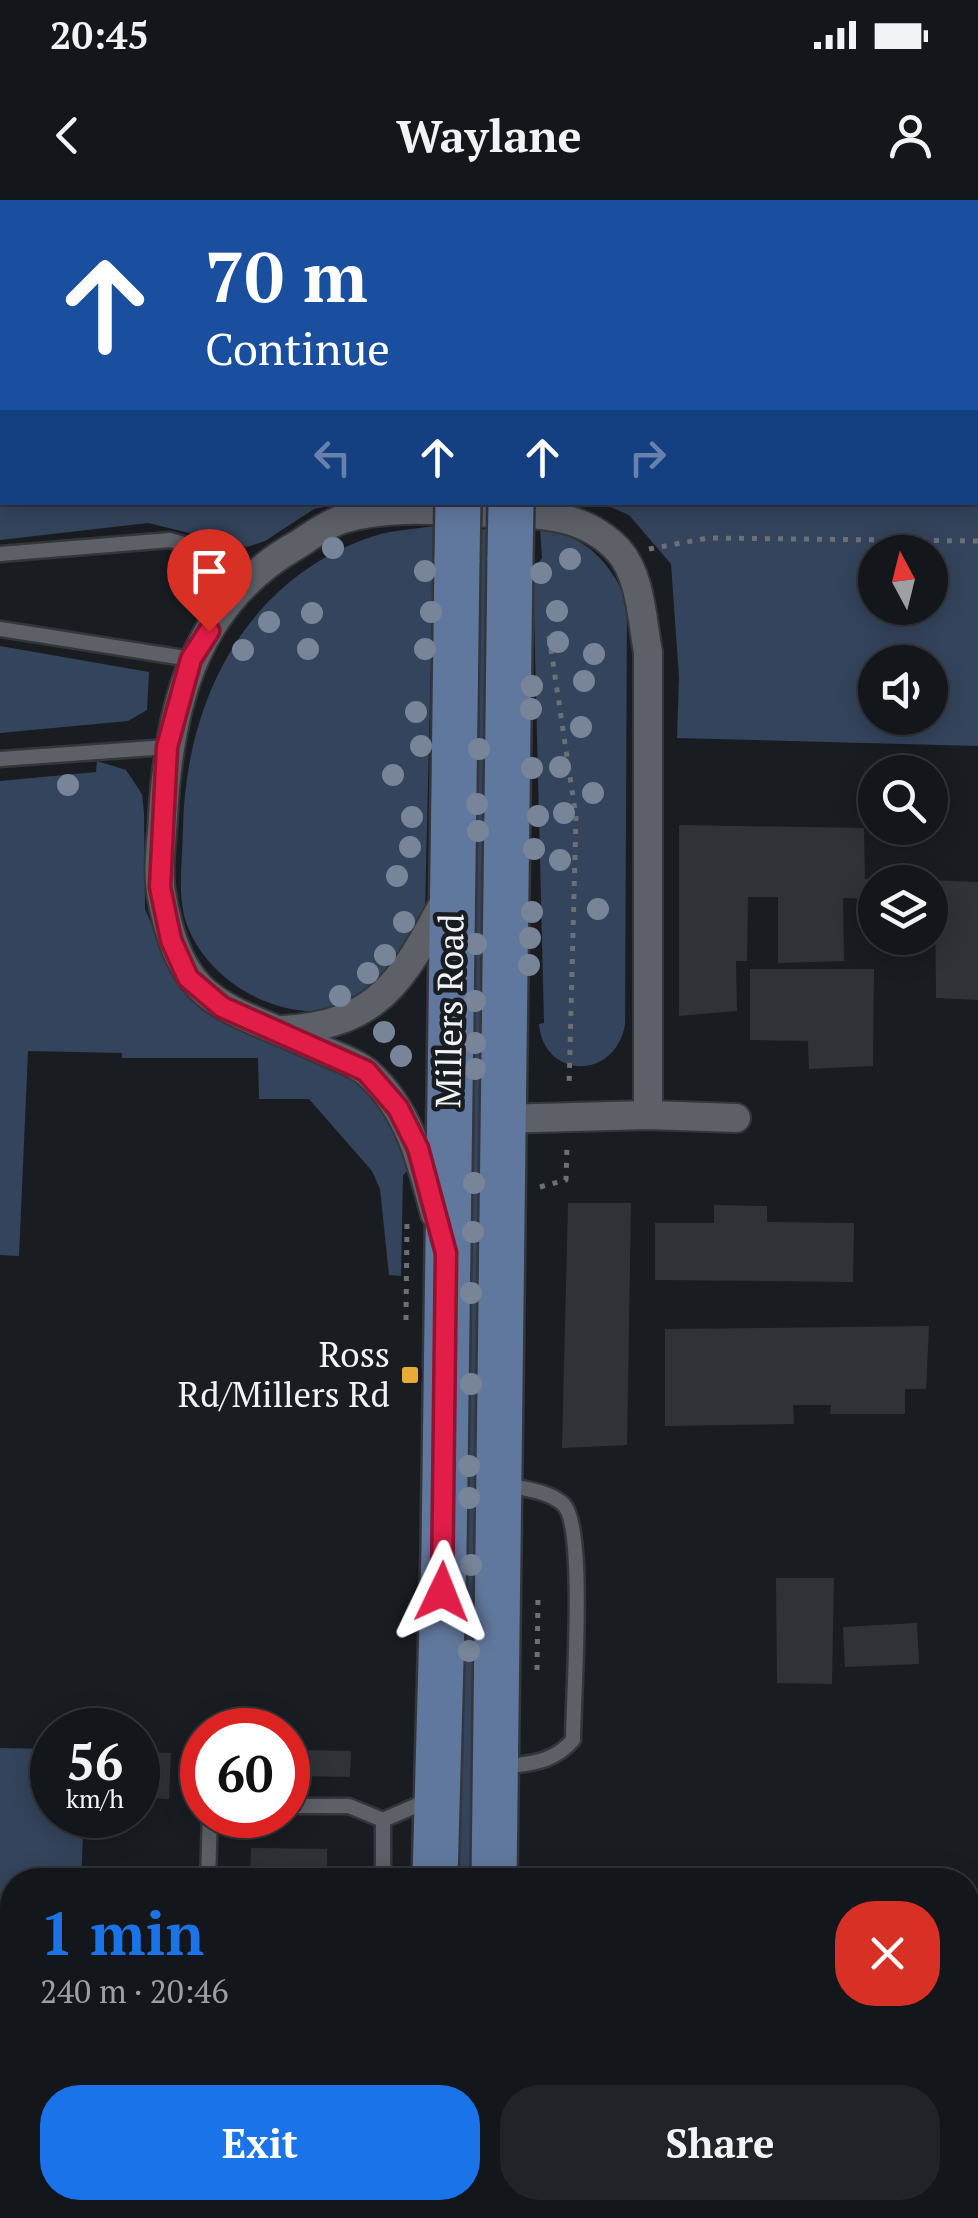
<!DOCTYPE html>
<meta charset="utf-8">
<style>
body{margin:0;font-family:"PT Serif",serif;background:#202327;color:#f1f3f6;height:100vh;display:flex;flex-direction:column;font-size:38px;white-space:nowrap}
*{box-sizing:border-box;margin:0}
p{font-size:32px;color:#9d9fa2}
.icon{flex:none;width:55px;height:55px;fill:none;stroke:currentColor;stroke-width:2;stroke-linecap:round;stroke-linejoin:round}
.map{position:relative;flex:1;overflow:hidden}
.sheet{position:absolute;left:0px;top:1668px;width:980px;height:352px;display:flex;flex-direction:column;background:#13161a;border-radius:40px 40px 0 0;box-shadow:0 5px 25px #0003,0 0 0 2px #323539}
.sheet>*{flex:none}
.banner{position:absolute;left:0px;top:0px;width:980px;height:305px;box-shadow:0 5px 25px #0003,0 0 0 2px #323539;background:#1a4fa0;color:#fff;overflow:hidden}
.needle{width:65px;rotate:353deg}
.tools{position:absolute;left:858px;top:335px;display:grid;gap:20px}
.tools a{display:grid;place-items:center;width:90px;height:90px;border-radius:50%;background:#13161a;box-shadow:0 5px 25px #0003,0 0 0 2px #323539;font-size:50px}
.speed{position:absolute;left:30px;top:1508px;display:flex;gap:20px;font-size:50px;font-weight:700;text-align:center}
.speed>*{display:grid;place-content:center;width:130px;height:130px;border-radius:50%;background:#13161a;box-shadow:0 5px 25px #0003,0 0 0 2px #323539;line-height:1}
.speed small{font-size:25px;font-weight:400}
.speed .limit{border:15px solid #d22;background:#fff;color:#111}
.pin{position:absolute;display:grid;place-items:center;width:85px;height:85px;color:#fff;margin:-102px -42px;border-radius:50% 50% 50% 0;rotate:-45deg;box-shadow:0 0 10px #0007}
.pin .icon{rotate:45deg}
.me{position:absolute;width:110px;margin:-55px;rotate:2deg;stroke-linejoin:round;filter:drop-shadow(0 0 8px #0008)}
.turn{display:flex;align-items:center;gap:35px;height:210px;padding:0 40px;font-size:45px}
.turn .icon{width:130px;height:130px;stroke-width:2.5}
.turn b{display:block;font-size:70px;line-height:85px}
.lanes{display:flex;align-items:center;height:95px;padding:0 40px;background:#0003;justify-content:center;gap:50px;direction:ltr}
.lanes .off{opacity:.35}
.round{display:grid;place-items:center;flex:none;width:105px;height:105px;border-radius:40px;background:#202327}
.head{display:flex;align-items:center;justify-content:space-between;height:170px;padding:0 40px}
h1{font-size:60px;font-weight:600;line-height:75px;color:#1a73e8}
.primary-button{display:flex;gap:20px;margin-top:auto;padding:20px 40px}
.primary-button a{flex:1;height:115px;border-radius:40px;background:#1a73e8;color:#fff;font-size:40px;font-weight:600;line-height:115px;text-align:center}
.primary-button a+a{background:#202327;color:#f1f3f6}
.status{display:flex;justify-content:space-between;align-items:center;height:70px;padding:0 50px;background:#13161a;direction:ltr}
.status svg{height:28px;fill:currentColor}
header{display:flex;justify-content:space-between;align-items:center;height:130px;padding:0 40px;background:#13161a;font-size:45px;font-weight:600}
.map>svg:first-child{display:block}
.green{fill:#34445c;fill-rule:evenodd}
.building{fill:#2f3338}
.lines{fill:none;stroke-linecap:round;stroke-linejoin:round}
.service-casing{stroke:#34363a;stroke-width:19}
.minor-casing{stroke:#34363a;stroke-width:32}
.primary-casing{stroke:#34363a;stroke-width:50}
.path{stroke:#6c6f73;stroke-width:5;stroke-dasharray:5 8;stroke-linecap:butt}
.service{stroke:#5d6167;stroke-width:14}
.minor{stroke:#5d6167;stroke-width:28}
.primary{stroke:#61789e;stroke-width:45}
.rail-casing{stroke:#b7babd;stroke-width:11}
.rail{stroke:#191d22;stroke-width:8;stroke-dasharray:22;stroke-linecap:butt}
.primary-bridge-casing{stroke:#34363a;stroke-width:50;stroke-linecap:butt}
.primary-bridge{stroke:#61789e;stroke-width:45}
.tree{fill:#788599}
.route-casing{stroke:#92132f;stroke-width:25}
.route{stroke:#e11d48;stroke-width:18}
.poi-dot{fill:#e8ab37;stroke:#191d22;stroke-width:4}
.labels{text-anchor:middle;stroke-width:9;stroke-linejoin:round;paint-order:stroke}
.street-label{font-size:35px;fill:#f1f4f7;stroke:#191d22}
.poi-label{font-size:35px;fill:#f1f4f7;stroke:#191d22;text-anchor:end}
</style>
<div class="status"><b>20:45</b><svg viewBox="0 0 49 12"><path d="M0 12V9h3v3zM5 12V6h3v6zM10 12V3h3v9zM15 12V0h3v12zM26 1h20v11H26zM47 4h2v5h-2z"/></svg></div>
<header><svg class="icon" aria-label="back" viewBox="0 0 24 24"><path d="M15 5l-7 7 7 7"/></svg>Waylane<svg class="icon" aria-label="person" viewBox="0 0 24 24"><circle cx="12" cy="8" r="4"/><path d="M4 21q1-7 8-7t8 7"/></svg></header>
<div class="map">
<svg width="978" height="2018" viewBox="0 0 978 2018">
<rect width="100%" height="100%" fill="#191d22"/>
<g class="green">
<polygon points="0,260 2,302 344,303 314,309 265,341 247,347 148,323 0,340"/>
<path d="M 978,278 L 978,546 L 677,538 L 679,477 L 671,364 L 629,315 L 601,303 L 978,302 ZM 875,352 L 930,352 L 930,408 L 875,408 ZM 875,462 L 930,462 L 930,518 L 875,518 Z"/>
<path d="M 434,326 L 425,712 C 409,743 391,787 357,802 C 293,832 205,785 185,719 C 177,691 183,656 183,627 C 186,500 246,378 374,336 C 393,330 415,329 434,326 Z"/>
<polygon points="490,329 478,1680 458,1680 475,330"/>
<path d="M 540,329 C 585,334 610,362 627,401 L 625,825 C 614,882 543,878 539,824 L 544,823 L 533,370 L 542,358 Z"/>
<polygon points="0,446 149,472 147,510 128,521 0,533"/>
<polygon points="97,561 126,570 142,594 144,613 145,709 178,785 216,819 356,881 390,912 413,966 403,975 401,1076 389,1075 380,989 372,971 309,899 259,899 258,858 122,858 122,853 28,851 19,1056 0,1055 0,581 96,572"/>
<polygon points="0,1548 52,1549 52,1615 84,1615 81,1680 12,1680 12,1871 0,1870"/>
</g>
<g class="building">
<polygon points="679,625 864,628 865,679 889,682 875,682 875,699 843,698 844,761 778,763 778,697 748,697 747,761 736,761 737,811 679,816"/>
<polygon points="930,680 978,682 978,800 936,798 935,700 930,700"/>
<polygon points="750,769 874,769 873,866 809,869 808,841 750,840"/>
<polygon points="568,1003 631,1003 627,1245 562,1248"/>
<polygon points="714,1005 767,1006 767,1022 854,1023 853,1082 655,1080 655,1023 714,1023"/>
<polygon points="929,1126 926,1189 905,1189 905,1214 830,1214 831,1205 793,1205 794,1224 665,1226 665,1129"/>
<polygon points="776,1378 834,1378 832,1484 777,1483"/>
<polygon points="917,1423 919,1464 845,1467 843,1427"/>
<polygon points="300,1550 351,1551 350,1577 300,1576"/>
<polygon points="138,1552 171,1553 169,1599 138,1597"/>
<polygon points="251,1648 327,1649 327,1680 250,1680"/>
</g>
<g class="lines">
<defs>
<g id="service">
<polyline points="0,33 2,33"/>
<polyline points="0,354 170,340 206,351 249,382"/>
<polyline points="0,429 191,459"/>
<polyline points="0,559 167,547"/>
<path d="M 503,1567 C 531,1563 553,1563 573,1540 C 573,1500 586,1328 564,1305 C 550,1291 524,1289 506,1285"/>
<polyline points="288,1606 349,1606 383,1620 429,1600"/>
<polyline points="383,1620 383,1680"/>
<polyline points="208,1680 210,1615"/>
</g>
<g id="minor">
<polyline points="366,2 366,0"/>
<polyline points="617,2 619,0"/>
<polyline points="652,2 654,0"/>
<polyline points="0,90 2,90"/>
<path d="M 282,830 C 381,825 404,777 447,697"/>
<polyline points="502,919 648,915 736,918"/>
<path d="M 435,1014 C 421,961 410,911 368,873 C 355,862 335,856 320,849 C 225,804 181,810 161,692 C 157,668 162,640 163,616 C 169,507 194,403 297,345 C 311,336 327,324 343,319 C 387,306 433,310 478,312 C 530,314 582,310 619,351 C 641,376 642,421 648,452 L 648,915"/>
</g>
<g id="primary">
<polyline points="462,2 463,0"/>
<polyline points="514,2 514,0"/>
<polyline points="435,1680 444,1351 457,359"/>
<polyline points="494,1680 510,357"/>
<polyline points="0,1917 12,1920"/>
<polyline points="0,1976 12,1978"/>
<polyline points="173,2008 236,2018"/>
<polyline points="540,2008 542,2018"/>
<polyline points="590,2008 617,2018"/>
<polyline points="391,2018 395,2008"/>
</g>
</defs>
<use href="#service" class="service-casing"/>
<use href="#minor" class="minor-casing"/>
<use href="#primary" class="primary-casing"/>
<g class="path">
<polyline points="649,349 708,338 978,341"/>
<polyline points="549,436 576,617 569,888"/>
<polyline points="540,987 566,980 567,944"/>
<polyline points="406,1120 407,1021"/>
<polyline points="537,1470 538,1396"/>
<polyline points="715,2008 722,2018"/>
<polyline points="717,2008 769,2018"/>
<polyline points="337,2018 339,2008"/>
</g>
<use href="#service" class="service"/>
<use href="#minor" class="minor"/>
<use href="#primary" class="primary"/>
<defs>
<g id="rail">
<polyline points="0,191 2,191"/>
<polyline points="0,219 2,219"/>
<polyline points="0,244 2,244"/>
</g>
</defs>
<use href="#rail" class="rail-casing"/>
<use href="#rail" class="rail"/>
<defs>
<g id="primary-bridge">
<polyline points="510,357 511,302"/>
<polyline points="457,359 458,302"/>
</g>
</defs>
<use href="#primary-bridge" class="primary-bridge-casing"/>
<use href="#primary-bridge" class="primary-bridge"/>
</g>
<g class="tree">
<circle cx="333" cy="348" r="11"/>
<circle cx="570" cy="359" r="11"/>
<circle cx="425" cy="371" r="11"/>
<circle cx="541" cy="373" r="11"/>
<circle cx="219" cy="386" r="11"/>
<circle cx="557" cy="411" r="11"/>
<circle cx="431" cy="412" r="11"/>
<circle cx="312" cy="413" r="11"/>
<circle cx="269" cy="422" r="11"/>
<circle cx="558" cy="442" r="11"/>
<circle cx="308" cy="449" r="11"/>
<circle cx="425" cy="449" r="11"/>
<circle cx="243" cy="450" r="11"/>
<circle cx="594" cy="454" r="11"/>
<circle cx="584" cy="481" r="11"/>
<circle cx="532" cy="486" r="11"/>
<circle cx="531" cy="509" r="11"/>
<circle cx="416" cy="512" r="11"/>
<circle cx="581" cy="527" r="11"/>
<circle cx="421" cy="546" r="11"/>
<circle cx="479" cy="549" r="11"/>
<circle cx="560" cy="567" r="11"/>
<circle cx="532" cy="568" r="11"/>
<circle cx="393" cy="575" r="11"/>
<circle cx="68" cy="585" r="11"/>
<circle cx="593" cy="593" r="11"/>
<circle cx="477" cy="604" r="11"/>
<circle cx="564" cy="613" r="11"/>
<circle cx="538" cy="616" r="11"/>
<circle cx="412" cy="617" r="11"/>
<circle cx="478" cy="631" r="11"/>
<circle cx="410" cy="647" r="11"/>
<circle cx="534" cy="649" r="11"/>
<circle cx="560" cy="660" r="11"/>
<circle cx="397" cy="676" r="11"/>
<circle cx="598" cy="709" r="11"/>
<circle cx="532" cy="712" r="11"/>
<circle cx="404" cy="722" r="11"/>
<circle cx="530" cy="738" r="11"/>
<circle cx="476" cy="744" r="11"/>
<circle cx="385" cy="755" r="11"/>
<circle cx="529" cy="765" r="11"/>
<circle cx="368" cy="773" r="11"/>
<circle cx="340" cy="796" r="11"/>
<circle cx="475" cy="801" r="11"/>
<circle cx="384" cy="832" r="11"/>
<circle cx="475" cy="843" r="11"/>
<circle cx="401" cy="856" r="11"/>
<circle cx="475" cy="869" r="11"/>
<circle cx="474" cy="983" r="11"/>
<circle cx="473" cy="1032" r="11"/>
<circle cx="471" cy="1093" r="11"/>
<circle cx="471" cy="1184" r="11"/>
<circle cx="469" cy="1266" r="11"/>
<circle cx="469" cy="1298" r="11"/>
<circle cx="471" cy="1365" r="11"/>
<circle cx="469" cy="1451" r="11"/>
</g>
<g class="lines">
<defs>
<polyline id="route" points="209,431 191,459 167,547 160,687 171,740 188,778 222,807 366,871 398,908 418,948 446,1053 442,1392"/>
</defs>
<use href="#route" class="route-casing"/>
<use href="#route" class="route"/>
</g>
<rect class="poi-dot" x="400" y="1165" width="20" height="20" rx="5"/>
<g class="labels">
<g class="street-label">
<text transform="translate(450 811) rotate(-89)" y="12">Millers Road</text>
</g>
<g class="poi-label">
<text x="390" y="1167">Ross<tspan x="390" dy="40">Rd/Millers Rd</tspan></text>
</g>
</g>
</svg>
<div class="tools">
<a><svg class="needle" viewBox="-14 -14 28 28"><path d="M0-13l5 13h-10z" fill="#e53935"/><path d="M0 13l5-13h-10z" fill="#9d9fa2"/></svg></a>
<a><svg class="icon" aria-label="sound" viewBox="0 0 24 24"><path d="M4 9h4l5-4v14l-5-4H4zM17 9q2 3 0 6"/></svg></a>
<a><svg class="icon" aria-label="search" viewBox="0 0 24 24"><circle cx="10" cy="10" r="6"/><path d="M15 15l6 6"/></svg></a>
<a><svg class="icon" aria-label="layers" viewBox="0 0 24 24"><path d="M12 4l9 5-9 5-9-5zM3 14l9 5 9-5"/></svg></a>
</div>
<div class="speed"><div>56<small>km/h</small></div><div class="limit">60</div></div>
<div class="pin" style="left:209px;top:431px;background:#d93025"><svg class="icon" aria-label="arrive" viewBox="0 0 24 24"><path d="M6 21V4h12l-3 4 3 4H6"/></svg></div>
<svg class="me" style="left:442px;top:1392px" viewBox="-20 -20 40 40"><path d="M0-17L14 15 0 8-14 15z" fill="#e11d48" stroke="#fff" stroke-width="4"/></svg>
<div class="banner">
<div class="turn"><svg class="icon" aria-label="ahead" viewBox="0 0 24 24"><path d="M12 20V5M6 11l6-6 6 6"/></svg><div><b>70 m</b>Continue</div></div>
<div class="lanes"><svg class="icon off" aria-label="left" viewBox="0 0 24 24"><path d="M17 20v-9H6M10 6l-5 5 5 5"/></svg><svg class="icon" aria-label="ahead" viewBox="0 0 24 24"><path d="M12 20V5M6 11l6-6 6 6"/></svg><svg class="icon" aria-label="ahead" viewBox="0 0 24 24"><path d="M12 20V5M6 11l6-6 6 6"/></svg><svg class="icon off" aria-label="right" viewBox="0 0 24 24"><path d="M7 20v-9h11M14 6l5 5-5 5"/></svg></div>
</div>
<section class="sheet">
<div class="head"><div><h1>1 min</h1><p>240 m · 20:46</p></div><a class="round" style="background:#d93025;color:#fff"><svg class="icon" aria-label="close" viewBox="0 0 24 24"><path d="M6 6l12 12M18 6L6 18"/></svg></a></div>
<div class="primary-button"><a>Exit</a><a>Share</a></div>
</section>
</div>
